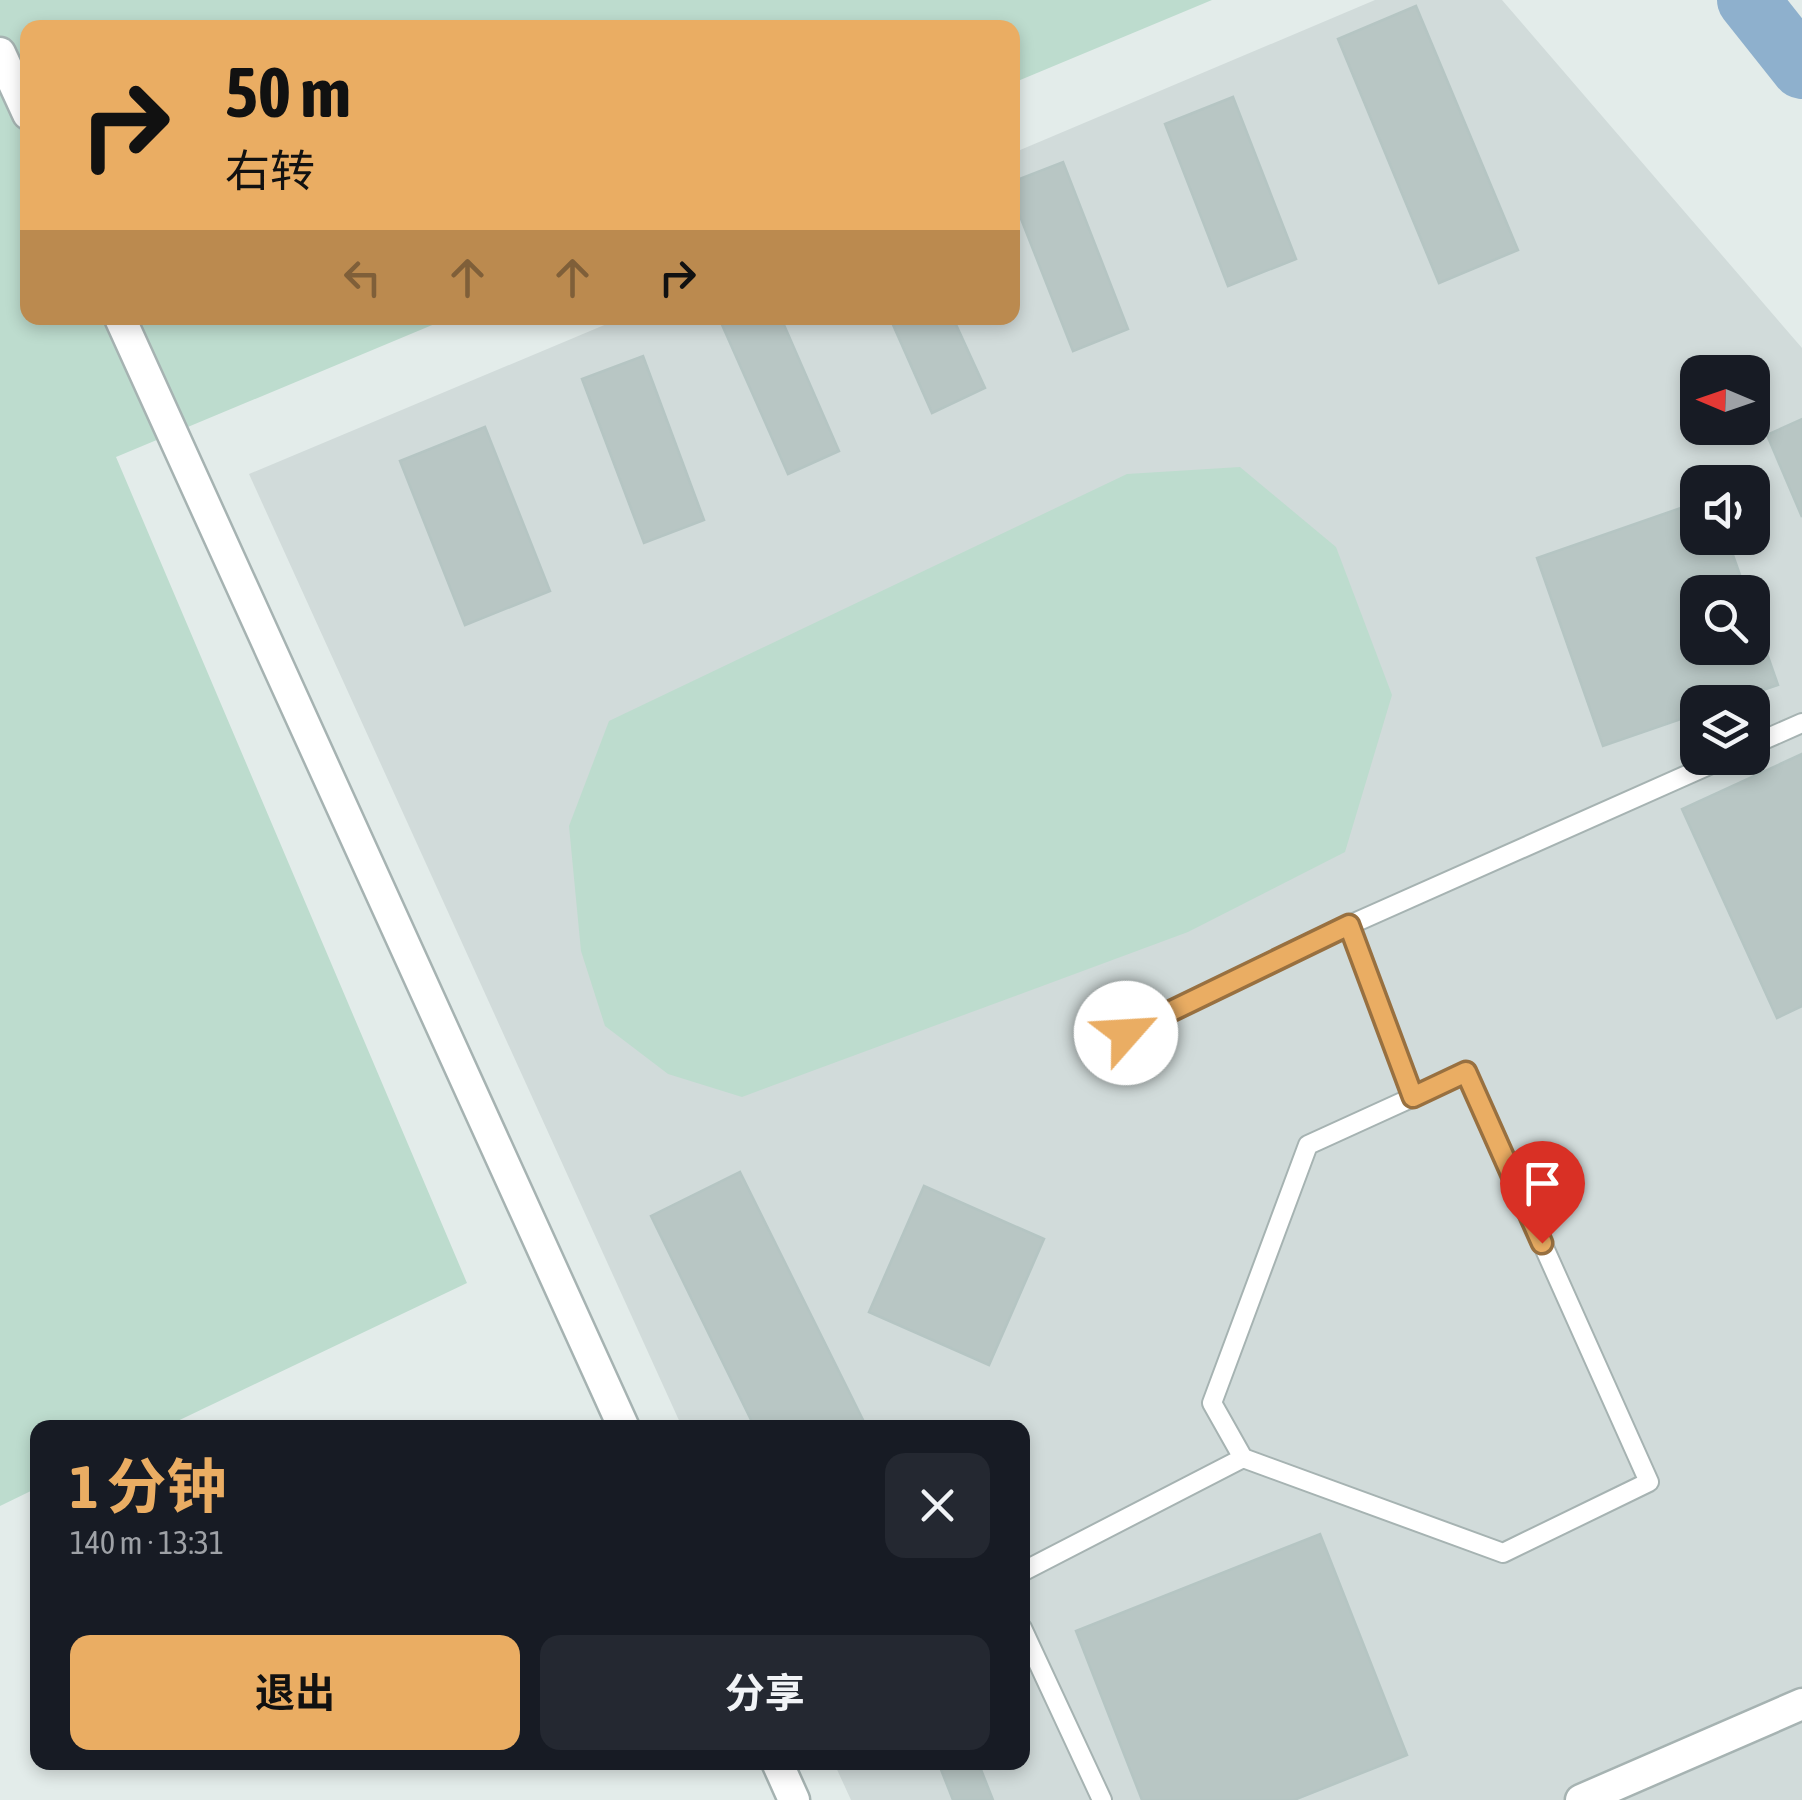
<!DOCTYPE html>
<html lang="zh">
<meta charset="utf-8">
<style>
body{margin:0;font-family:"Asap Condensed","Noto Sans SC",sans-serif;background:#242831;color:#f1f3f6;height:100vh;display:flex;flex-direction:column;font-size:38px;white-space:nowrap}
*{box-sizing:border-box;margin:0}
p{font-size:32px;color:#9ea1a6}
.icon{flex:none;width:55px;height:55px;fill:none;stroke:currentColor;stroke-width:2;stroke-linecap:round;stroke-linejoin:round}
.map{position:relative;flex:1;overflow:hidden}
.panel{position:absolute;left:30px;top:1420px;width:1000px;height:350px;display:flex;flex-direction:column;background:#171b24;border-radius:20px;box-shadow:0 5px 15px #0003}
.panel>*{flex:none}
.hud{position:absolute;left:20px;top:20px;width:1000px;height:305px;border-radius:20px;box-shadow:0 5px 15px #0003;background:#eaad63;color:#111;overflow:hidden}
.needle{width:65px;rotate:272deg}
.buttons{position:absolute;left:1680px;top:355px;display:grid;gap:20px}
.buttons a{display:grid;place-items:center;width:90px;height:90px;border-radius:20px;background:#171b24;box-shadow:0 5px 15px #0003;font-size:50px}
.pin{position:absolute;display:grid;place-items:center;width:85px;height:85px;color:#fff;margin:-102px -42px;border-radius:50% 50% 50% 0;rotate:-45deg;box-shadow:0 0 10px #0007}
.pin .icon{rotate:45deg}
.me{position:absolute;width:110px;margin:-55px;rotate:64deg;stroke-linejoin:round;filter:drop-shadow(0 0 8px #0008)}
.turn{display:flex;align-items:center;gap:35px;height:210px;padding:0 40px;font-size:45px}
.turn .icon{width:130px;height:130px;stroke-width:2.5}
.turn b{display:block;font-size:70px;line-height:85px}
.lanes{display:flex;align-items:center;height:95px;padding:0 40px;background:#0003;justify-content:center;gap:50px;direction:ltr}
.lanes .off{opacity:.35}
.round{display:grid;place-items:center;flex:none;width:105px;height:105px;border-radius:20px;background:#242831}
.headline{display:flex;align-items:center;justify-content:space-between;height:170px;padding:0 40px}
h1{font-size:60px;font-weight:700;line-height:75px;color:#eaad63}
.action{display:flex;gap:20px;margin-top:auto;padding:20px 40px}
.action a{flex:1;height:115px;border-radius:20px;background:#eaad63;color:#111;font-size:40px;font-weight:700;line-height:115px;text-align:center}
.action a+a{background:#242831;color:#f1f3f6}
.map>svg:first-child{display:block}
.built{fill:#d1dbda;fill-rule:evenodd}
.green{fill:#bddcce}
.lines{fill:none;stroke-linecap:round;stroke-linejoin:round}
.river{stroke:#8eb0cd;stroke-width:62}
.building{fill:#b8c6c4;stroke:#b5c5c3;stroke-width:2.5}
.lane-casing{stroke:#a6b3b2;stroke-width:22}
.street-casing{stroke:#a6b3b2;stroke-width:35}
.lane{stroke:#fff;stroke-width:18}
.street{stroke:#fff;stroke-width:30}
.route-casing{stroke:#987040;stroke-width:25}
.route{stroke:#eaad63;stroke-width:18}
</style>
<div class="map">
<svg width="1802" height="1800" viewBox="0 0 1802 1800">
<rect width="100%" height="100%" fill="#e3ecea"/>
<path class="built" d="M 1375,0 L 1502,0 L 1802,348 L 1802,1800 L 851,1800 L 834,1763 L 1022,1762 L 1022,1428 L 682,1427 L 249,474 L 621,318 L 1012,318 L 1013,153 ZM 1698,372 L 1752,372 L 1752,428 L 1698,428 ZM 1698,482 L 1752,482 L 1752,538 L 1698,538 ZM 1698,592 L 1752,592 L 1752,648 L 1698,648 ZM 1698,702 L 1752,702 L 1752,758 L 1698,758 Z"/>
<g class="green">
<polygon points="0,0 1212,0 1013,83 1012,28 28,28 28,318 449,318 116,457 467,1283 165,1427 38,1428 37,1488 0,1506"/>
<polygon points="1240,467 1336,547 1392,695 1345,852 1188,932 742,1097 668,1074 605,1026 581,951 569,826 609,721 1127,474"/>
</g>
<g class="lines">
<polyline class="river" points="1748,0 1802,68"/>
</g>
<g class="building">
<polygon points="1416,6 1518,250 1439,283 1338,39"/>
<polygon points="1233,97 1296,259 1228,286 1165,124"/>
<polygon points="1063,162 1128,329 1073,351 1012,196 1012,182"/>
<polygon points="719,318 781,318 839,451 788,474"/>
<polygon points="890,318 953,318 985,388 932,413"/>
<polygon points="643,356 704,520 644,543 582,379"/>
<polygon points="1802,419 1802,517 1767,435"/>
<polygon points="485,427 550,591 465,625 400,461"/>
<polygon points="1698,502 1698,538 1727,538 1746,592 1698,592 1698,648 1752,648 1752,611 1778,685 1727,702 1698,702 1698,713 1603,746 1537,558"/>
<polygon points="1802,754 1802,1006 1777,1018 1682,809"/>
<polygon points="740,1172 867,1428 755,1428 651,1216"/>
<polygon points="924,1186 1044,1239 989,1365 869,1312"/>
<polygon points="1320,1534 1407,1755 1294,1800 1142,1800 1076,1631"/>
<polygon points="938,1762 978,1762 993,1800 953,1800"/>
</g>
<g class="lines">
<defs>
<g id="lane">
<polyline points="1752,745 1802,723"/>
<polyline points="1349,925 1413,1097"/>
<polyline points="1126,1033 1309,943 1725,758"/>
<polyline points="1022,1572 1243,1458 1503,1553 1649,1482 1466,1073 1308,1145 1212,1403 1243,1458"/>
<polyline points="1022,1628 1102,1800"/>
</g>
<g id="street">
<polyline points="0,53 28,114"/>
<polyline points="120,318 624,1428"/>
<polyline points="777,1762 794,1800"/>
<polyline points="1581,1800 1802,1704"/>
</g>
</defs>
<use href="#lane" class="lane-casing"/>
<use href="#street" class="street-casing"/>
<use href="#lane" class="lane"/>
<use href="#street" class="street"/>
</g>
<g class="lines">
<defs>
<polyline id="route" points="1126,1033 1349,925 1413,1097 1466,1072 1542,1243"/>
</defs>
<use href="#route" class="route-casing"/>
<use href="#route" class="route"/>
</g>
</svg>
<div class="buttons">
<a><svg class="needle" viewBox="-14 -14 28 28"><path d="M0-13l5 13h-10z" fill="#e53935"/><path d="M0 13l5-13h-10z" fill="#9ea1a6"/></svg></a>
<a><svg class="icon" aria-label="sound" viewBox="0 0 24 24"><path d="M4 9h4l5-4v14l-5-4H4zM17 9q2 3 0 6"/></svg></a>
<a><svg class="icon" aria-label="search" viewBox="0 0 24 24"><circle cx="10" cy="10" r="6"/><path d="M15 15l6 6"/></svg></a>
<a><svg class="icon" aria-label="layers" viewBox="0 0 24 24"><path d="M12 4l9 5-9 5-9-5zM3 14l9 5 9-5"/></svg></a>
</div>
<div class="pin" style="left:1542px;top:1243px;background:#d93025"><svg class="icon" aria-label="arrive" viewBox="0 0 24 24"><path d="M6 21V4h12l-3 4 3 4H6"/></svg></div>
<svg class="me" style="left:1126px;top:1033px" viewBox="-20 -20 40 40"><circle r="19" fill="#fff"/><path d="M0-13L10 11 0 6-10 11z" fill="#eaad63"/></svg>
<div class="hud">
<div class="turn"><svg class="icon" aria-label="right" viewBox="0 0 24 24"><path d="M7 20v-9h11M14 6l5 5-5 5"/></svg><div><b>50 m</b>右转</div></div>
<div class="lanes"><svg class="icon off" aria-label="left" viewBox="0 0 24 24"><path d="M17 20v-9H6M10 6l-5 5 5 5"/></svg><svg class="icon off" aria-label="ahead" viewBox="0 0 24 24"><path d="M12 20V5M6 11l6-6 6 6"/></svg><svg class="icon off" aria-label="ahead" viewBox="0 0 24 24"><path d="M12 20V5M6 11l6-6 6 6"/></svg><svg class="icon" aria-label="right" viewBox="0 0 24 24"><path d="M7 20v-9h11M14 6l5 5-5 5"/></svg></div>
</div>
<section class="panel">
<div class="headline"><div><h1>1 分钟</h1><p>140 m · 13:31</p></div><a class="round"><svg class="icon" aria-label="close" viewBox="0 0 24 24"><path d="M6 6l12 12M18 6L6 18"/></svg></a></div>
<div class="action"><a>退出</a><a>分享</a></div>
</section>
</div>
